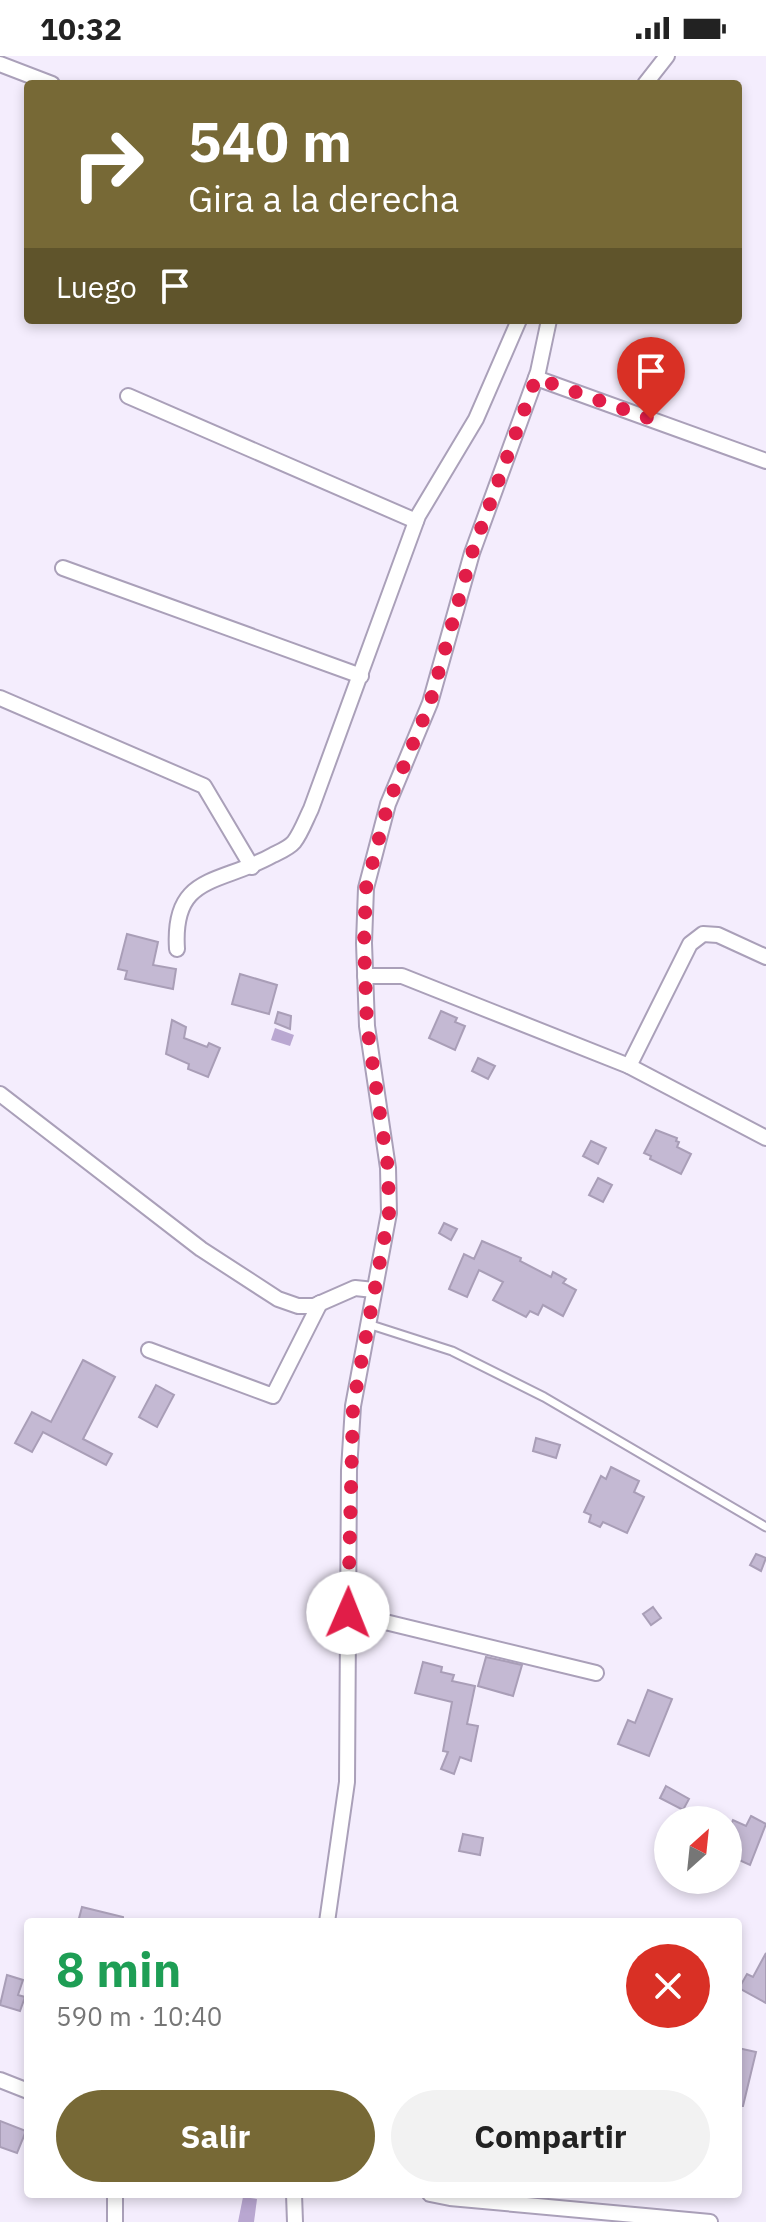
<!DOCTYPE html>
<html lang="es">
<meta charset="utf-8">
<style>
body{margin:0;font-family:"IBM Plex Sans",sans-serif;background:#f2f2f2;color:#222;height:100vh;display:flex;flex-direction:column;font-size:30px;white-space:nowrap}
*{box-sizing:border-box;margin:0}
p{font-size:26px;color:#767676}
.icon{flex:none;width:44px;height:44px;fill:none;stroke:currentColor;stroke-width:2;stroke-linecap:round;stroke-linejoin:round}
.map{position:relative;flex:1;overflow:hidden}
.sheet{position:absolute;left:24px;top:1862px;width:718px;height:280px;display:flex;flex-direction:column;background:#fff;border-radius:8px;box-shadow:0 4px 12px #0003}
.sheet>*{flex:none}
.guide{position:absolute;left:24px;top:24px;width:718px;height:244px;border-radius:8px;box-shadow:0 4px 12px #0003;background:#776936;color:#fff;overflow:hidden}
.needle{width:52px;rotate:27deg}
.buttons{position:absolute;left:654px;top:1750px;display:grid;gap:16px}
.buttons a{display:grid;place-items:center;width:88px;height:88px;border-radius:50%;background:#fff;box-shadow:0 4px 12px #0003;font-size:40px}
.pin{position:absolute;display:grid;place-items:center;width:68px;height:68px;color:#fff;margin:-82px -34px;border-radius:50% 50% 50% 0;rotate:-45deg;box-shadow:0 0 8px #0007}
.pin .icon{rotate:45deg}
.me{position:absolute;width:88px;margin:-44px;rotate:1deg;stroke-linejoin:round;filter:drop-shadow(0 0 6px #0008)}
.turn{display:flex;align-items:center;gap:28px;height:168px;padding:0 32px;font-size:36px}
.turn .icon{width:104px;height:104px;stroke-width:2.5}
.turn b{display:block;font-size:56px;line-height:68px}
.then{display:flex;align-items:center;height:76px;padding:0 32px;background:#0003;gap:16px;font-size:30px}
.round{display:grid;place-items:center;flex:none;width:84px;height:84px;border-radius:42px;background:#f2f2f2}
.summary{display:flex;align-items:center;justify-content:space-between;height:136px;padding:0 32px}
h1{font-size:48px;font-weight:700;line-height:60px;color:#1e9e55}
.cta{display:flex;gap:16px;margin-top:auto;padding:16px 32px}
.cta a{flex:1;height:92px;border-radius:48px;background:#776936;color:#fff;font-size:32px;font-weight:700;line-height:92px;text-align:center}
.cta a+a{background:#f2f2f2;color:#222}
.status{display:flex;justify-content:space-between;align-items:center;height:56px;padding:0 40px;background:#fff;direction:ltr}
.status svg{height:22px;fill:currentColor}
.map>svg:first-child{display:block}
.water{fill:#b9a7d1}
.building{fill:#c4b9d3;stroke:#a99eb7;stroke-width:2}
.lines{fill:none;stroke-linecap:round;stroke-linejoin:round}
.lane-casing{stroke:#aaa0b9;stroke-width:11}
.street-casing{stroke:#aaa0b9;stroke-width:18}
.lane{stroke:#fff;stroke-width:7}
.street{stroke:#fff;stroke-width:14}
.route{stroke:#e11d48;stroke-width:14;stroke-dasharray:0 25.2}
</style>
<div class="status"><b>10:32</b><svg viewBox="0 0 49 12"><path d="M0 12V9h3v3zM5 12V6h3v6zM10 12V3h3v9zM15 12V0h3v12zM26 1h20v11H26zM47 4h2v5h-2z"/></svg></div>
<div class="map">
<svg width="766" height="2166" viewBox="0 0 766 2166">
<rect width="100%" height="100%" fill="#f4edfd"/>
<g class="water">
<polygon points="275,972 294,979 290,990 271,984"/>
<polygon points="243,2141 257,2143 254,2166 238,2166"/>
</g>
<g class="building">
<polygon points="127,878 158,886 153,909 176,913 173,933 125,923 127,915 118,913"/>
<polygon points="240,918 277,929 269,958 232,948"/>
<polygon points="441,955 457,962 455,966 465,970 455,994 429,982"/>
<polygon points="278,956 291,960 290,973 275,967"/>
<polygon points="172,964 186,971 184,982 207,991 209,987 220,992 208,1021 188,1013 189,1008 166,998"/>
<polygon points="478,1002 495,1010 488,1023 472,1015"/>
<polygon points="656,1074 677,1082 676,1085 679,1086 677,1091 691,1098 681,1118 650,1103 651,1100 644,1097"/>
<polygon points="591,1085 606,1092 598,1108 583,1100"/>
<polygon points="598,1122 612,1129 603,1146 589,1139"/>
<polygon points="444,1167 457,1173 451,1184 439,1177"/>
<polygon points="482,1185 521,1202 520,1205 551,1221 553,1216 566,1223 563,1227 576,1234 563,1260 543,1249 538,1259 530,1255 526,1261 493,1244 503,1226 479,1214 467,1241 449,1233 464,1198 474,1203"/>
<polygon points="83,1304 115,1321 83,1383 112,1398 106,1409 43,1376 32,1396 15,1387 32,1356 51,1366"/>
<polygon points="156,1329 174,1339 157,1371 139,1361"/>
<polygon points="536,1382 560,1389 556,1402 533,1395"/>
<polygon points="611,1411 639,1425 634,1436 644,1441 627,1477 603,1466 600,1471 589,1466 591,1459 584,1456 601,1420 606,1423"/>
<polygon points="756,1498 766,1502 761,1515 750,1509"/>
<polygon points="653,1551 661,1562 651,1569 643,1558"/>
<polygon points="486,1601 522,1609 513,1640 478,1630"/>
<polygon points="423,1606 442,1611 441,1616 454,1619 452,1625 475,1630 467,1668 478,1670 471,1705 460,1701 454,1718 441,1713 448,1696 443,1695 452,1646 415,1637"/>
<polygon points="648,1634 672,1643 649,1700 618,1688 628,1664 635,1667"/>
<polygon points="666,1730 689,1743 683,1754 660,1742"/>
<polygon points="751,1760 766,1768 750,1809 728,1799 728,1776 733,1764 746,1770"/>
<polygon points="463,1778 483,1782 480,1799 459,1795"/>
<polygon points="82,1851 123,1861 123,1866 78,1866"/>
<polygon points="766,1897 766,1947 739,1932 747,1918 753,1921"/>
<polygon points="7,1919 23,1924 18,1939 25,1941 20,1955 0,1949"/>
<polygon points="738,1992 756,1996 743,2050 738,2050"/>
<polygon points="0,2065 26,2075 17,2097 0,2091"/>
</g>
<g class="lines">
<defs>
<polyline id="lane" points="368,1268 452,1295 544,1341 766,1471"/>
<g id="street">
<polyline points="0,8 52,28"/>
<polyline points="645,28 667,0"/>
<polyline points="536,322 766,405"/>
<polyline points="128,340 416,465"/>
<polyline points="63,512 361,620"/>
<polyline points="0,642 204,730 252,811"/>
<path d="M 177,893 C 172,817 220,829 273,799 C 279,796 289,792 294,786 C 301,777 306,763 311,753 L 418,460 L 476,363 L 519,264"/>
<polyline points="766,901 718,879 703,878 690,888 629,1010 766,1082"/>
<polyline points="365,920 402,920 629,1010"/>
<polyline points="0,1038 201,1193 278,1243 298,1250 314,1250 355,1232 374,1234"/>
<polyline points="149,1294 273,1340 320,1247"/>
<polyline points="348,1557 596,1617"/>
<polyline points="327,1866 347,1726 349,1414 353,1350 389,1157 388,1112 367,970 364,887 366,832 388,748 430,647 472,497 538,316 549,264"/>
<polyline points="0,2024 28,2035"/>
<polyline points="294,2138 295,2166"/>
<polyline points="430,2138 450,2142 710,2166"/>
<polyline points="115,2166 115,2138"/>
</g>
</defs>
<use href="#lane" class="lane-casing"/>
<use href="#street" class="street-casing"/>
<use href="#lane" class="lane"/>
<use href="#street" class="street"/>
</g>
<g class="lines">
<polyline class="route" points="348,1557 353,1350 389,1157 388,1112 367,970 364,887 366,832 388,748 430,647 472,497 536,322 651,363"/>
</g>
</svg>
<div class="buttons">
<a><svg class="needle" viewBox="-14 -14 28 28"><path d="M0-13l5 13h-10z" fill="#e53935"/><path d="M0 13l5-13h-10z" fill="#767676"/></svg></a>
</div>
<div class="pin" style="left:651px;top:363px;background:#d93025"><svg class="icon" aria-label="arrive" viewBox="0 0 24 24"><path d="M6 21V4h12l-3 4 3 4H6"/></svg></div>
<svg class="me" style="left:348px;top:1557px" viewBox="-20 -20 40 40"><circle r="19" fill="#fff"/><path d="M0-13L10 11 0 6-10 11z" fill="#e11d48"/></svg>
<div class="guide">
<div class="turn"><svg class="icon" aria-label="right" viewBox="0 0 24 24"><path d="M7 20v-9h11M14 6l5 5-5 5"/></svg><div><b>540 m</b>Gira a la derecha</div></div>
<div class="then">Luego<svg class="icon" aria-label="arrive" viewBox="0 0 24 24"><path d="M6 21V4h12l-3 4 3 4H6"/></svg></div>
</div>
<section class="sheet">
<div class="summary"><div><h1>8 min</h1><p>590 m · 10:40</p></div><a class="round" style="background:#d93025;color:#fff"><svg class="icon" aria-label="close" viewBox="0 0 24 24"><path d="M6 6l12 12M18 6L6 18"/></svg></a></div>
<div class="cta"><a>Salir</a><a>Compartir</a></div>
</section>
</div>
